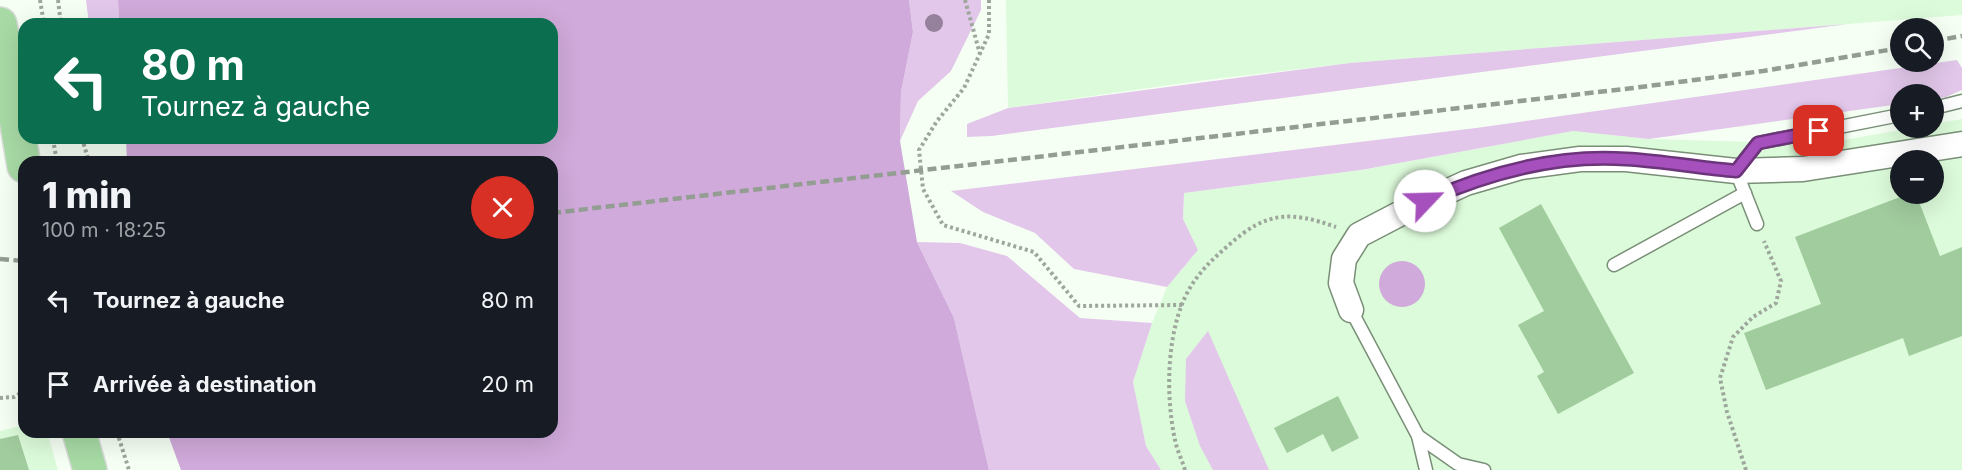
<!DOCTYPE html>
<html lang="fr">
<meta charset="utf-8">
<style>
body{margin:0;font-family:Inter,sans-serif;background:#20242c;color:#f1f3f6;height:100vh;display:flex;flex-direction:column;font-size:22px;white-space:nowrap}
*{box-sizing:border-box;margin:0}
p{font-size:20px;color:#9ea1a6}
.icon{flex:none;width:33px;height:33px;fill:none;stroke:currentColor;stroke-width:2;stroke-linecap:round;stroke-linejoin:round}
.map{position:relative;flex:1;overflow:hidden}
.sheet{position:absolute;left:18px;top:156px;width:540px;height:282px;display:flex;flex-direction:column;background:#171b24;border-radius:18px;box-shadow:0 6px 24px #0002}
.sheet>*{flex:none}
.hud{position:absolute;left:18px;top:18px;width:540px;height:126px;border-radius:18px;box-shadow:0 6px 24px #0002;background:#0b6e4f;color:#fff;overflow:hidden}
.controls{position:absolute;left:1890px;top:18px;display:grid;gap:12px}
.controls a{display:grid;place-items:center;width:54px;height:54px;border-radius:50%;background:#171b24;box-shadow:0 6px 24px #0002;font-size:30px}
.pin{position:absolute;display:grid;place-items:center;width:51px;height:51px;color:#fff;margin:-26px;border-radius:12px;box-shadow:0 3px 9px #0006}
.me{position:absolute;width:66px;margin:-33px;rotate:66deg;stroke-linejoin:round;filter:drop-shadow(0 0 4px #0008)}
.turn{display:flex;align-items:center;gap:21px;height:126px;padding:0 24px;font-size:27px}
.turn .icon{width:78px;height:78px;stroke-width:2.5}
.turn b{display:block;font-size:42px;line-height:51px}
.round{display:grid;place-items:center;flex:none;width:63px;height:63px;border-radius:32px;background:#20242c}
.summary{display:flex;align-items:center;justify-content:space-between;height:102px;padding:0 24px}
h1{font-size:36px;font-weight:800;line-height:45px}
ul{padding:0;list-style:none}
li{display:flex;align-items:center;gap:18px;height:84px;padding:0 24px}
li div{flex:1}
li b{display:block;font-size:22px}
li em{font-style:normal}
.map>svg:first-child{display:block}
.built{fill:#dcfbda;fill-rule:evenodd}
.green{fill:#e2c7ea}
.water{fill:#d0aada}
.building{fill:#a1cc9e}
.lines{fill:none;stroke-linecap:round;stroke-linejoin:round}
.lane-casing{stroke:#798f77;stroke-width:15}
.street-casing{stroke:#798f77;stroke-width:27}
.primary-casing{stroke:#d9dbd9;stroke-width:36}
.path{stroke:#9da79c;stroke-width:4;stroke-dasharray:3 3;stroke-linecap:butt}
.lane{stroke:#fff;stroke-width:12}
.street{stroke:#fff;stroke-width:24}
.primary{stroke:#a7daa5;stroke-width:33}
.rail{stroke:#939d92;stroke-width:4.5;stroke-dasharray:9 4.5;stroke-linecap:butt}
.tree{fill:#96819c}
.route-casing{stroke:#6c347b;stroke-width:15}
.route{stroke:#a650bd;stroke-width:10}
</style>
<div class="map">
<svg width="1962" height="470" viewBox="0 0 1962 470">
<rect width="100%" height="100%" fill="#f5fff4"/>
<g class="built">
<polygon points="1006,0 1962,0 1962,15 1350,63 1205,80 1008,108"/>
<path d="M 1962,119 L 1962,470 L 1161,470 L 1146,446 L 1133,382 L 1152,323 L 1167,287 L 1198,250 L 1183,219 L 1184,193 L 1362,170 L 1573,131 L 1649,139 L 1821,144 L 1912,128 L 1934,128 L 1934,124 ZM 1900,160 L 1934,160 L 1934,194 L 1900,194 Z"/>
<polygon points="24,425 24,432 47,432 58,470 0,470 0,431"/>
</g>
<g class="green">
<polygon points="86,0 118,0 119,24 89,24"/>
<polygon points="909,0 981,0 981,10 951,71 918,101 900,141 901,92 913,32"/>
<polygon points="1848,24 992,136 967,137 967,124 1008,108 1350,63"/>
<polygon points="1957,60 1962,68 1962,90 1946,97 1934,99 1934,94 1900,94 1900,104 1649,139 1573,131 1361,170 1184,193 1183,219 1198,250 1167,287 1074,269 1035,233 983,212 951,191 1476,128"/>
<polygon points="917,242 960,243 1007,256 1080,318 1152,323 1133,382 1146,446 1161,470 989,470 954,318"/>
<polygon points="1208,331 1269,470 1213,470 1200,446 1185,401 1186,359"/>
</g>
<g class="water">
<polygon points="118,0 909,0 913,32 901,92 900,141 917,242 954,318 989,470 181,470 167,432 552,432 552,162 127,162 126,138 552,138 552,24 119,24"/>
<circle cx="1402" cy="284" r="23"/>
</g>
<g class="building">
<polygon points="1908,194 1916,194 1940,256 1962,247 1962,336 1909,356 1903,338 1766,390 1744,333 1821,304 1795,237"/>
<polygon points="1541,204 1634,373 1558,414 1537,376 1544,372 1518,325 1544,311 1499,228"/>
<polygon points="1338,396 1359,438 1332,452 1323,434 1287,453 1274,428"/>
<polygon points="18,435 29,470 0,470 0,439"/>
</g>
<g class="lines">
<defs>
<g id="lane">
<polyline points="1934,108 1962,101"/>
<polyline points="1757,224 1736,171 1758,143 1900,115"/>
<polyline points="1614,265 1745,193"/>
<polyline points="1351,310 1418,436 1426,470"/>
<polyline points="1418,436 1458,464 1484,470"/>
</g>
<polyline id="street" points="1351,310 1341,283 1344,259 1359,235 1405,211 1466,183 1521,167 1580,159 1626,159 1736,171 1803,169 1962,144"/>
<g id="primary">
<polyline points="0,24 24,166"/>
<polyline points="79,432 90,470"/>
</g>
</defs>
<use href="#lane" class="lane-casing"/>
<use href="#street" class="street-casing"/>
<use href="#primary" class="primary-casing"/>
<g class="path">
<polyline points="40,0 44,24"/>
<polyline points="58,0 61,24"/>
<polyline points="965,0 980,54"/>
<polyline points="989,0 989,34 964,88 937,121 919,150 923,189 943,225 1034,252 1079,306 1182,305"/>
<polyline points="82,138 89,162"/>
<polyline points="54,145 57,162"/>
<polyline points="0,398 14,397 24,391"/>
<polyline points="117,432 129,470"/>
<path d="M 1185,470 C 1182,460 1177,450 1175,440 C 1165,394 1166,323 1193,283 C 1203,268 1216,256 1230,244 C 1267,211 1291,211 1336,227"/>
<polyline points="1746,470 1727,412 1720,378 1733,337 1753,317 1776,303 1781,281 1764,241"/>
</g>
<use href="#lane" class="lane"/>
<use href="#street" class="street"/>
<use href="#primary" class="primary"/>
<g class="rail">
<polyline points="1934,41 1962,36"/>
<polyline points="552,213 1633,88 1763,71 1900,48"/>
<polyline points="0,259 24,261"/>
</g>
</g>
<circle class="tree" cx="934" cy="23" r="9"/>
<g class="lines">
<defs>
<path id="route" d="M 1425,201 C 1488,173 1556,154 1626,159 C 1663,161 1700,168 1736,171 L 1758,143 L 1819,131"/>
</defs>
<use href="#route" class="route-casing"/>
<use href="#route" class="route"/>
</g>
</svg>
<div class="controls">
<a><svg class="icon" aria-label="search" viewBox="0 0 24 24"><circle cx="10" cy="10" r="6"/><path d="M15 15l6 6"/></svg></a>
<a>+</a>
<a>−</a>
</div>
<div class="pin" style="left:1819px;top:131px;background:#d93025"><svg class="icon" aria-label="arrive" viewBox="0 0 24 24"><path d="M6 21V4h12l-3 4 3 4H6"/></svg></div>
<svg class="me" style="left:1425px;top:201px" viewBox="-20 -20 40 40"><circle r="19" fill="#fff"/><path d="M0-13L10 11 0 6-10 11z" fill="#a650bd"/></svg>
<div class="hud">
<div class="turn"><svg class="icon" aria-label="left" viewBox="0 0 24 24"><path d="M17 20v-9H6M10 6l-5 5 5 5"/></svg><div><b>80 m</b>Tournez à gauche</div></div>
</div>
<section class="sheet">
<div class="summary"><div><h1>1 min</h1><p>100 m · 18:25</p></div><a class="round" style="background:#d93025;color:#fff"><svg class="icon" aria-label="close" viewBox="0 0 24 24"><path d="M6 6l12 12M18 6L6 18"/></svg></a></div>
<ul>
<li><svg class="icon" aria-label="left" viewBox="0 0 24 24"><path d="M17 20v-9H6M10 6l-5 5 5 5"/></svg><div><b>Tournez à gauche</b></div><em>80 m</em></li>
<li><svg class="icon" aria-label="arrive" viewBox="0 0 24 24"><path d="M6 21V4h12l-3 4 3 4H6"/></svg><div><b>Arrivée à destination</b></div><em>20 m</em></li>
</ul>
</section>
</div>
